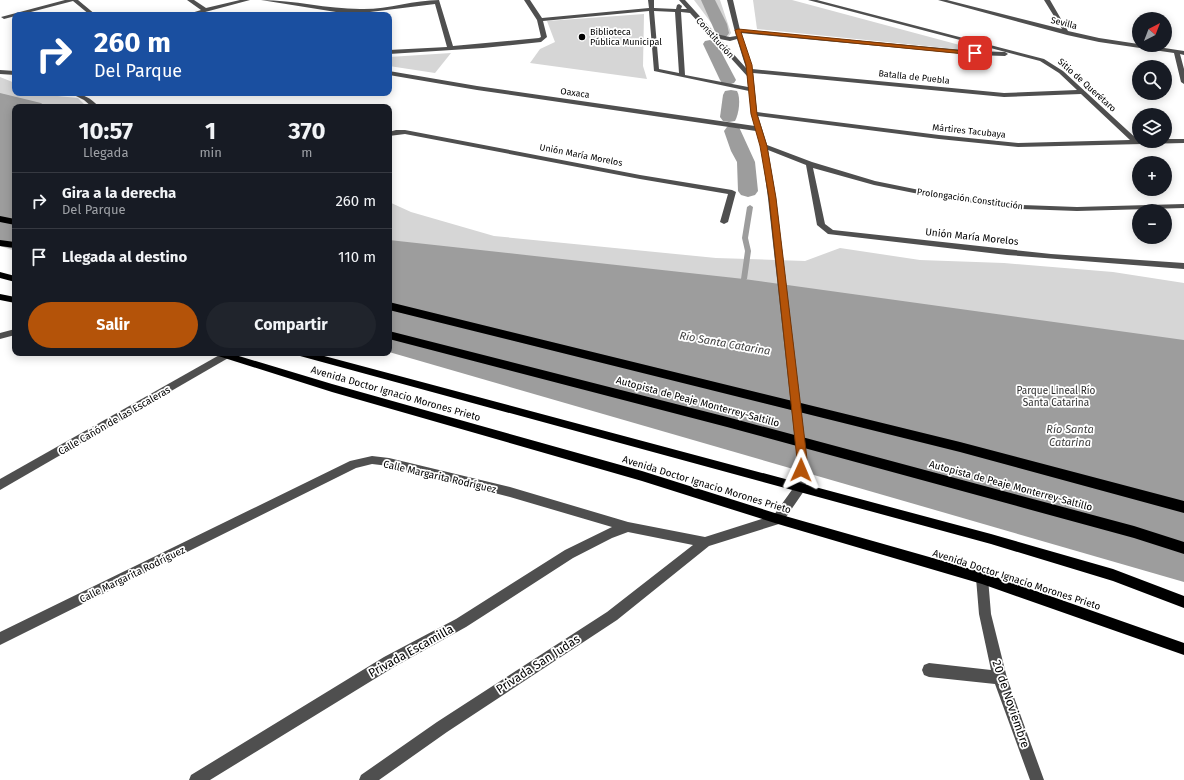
<!DOCTYPE html>
<html lang="es">
<meta charset="utf-8">
<style>
body{margin:0;font-family:"Fira Sans",sans-serif;background:#20242c;color:#f1f3f6;height:100vh;display:flex;flex-direction:column;font-size:15px;white-space:nowrap}
*{box-sizing:border-box;margin:0}
p{font-size:13px;color:#9ea1a6}
.icon{flex:none;width:22px;height:22px;fill:none;stroke:currentColor;stroke-width:2;stroke-linecap:round;stroke-linejoin:round}
.map{position:relative;flex:1;overflow:hidden}
.sheet{position:absolute;left:12px;top:104px;width:380px;height:252px;display:flex;flex-direction:column;background:#171b24;border-radius:8px;box-shadow:0 2px 10px #0003}
.sheet>*{flex:none}
.guide{position:absolute;left:12px;top:12px;width:380px;height:84px;border-radius:8px;box-shadow:0 2px 10px #0003;background:#1a4fa0;color:#fff;overflow:hidden}
.needle{width:26px;rotate:42deg}
.controls{position:absolute;left:1132px;top:12px;display:grid;gap:8px}
.controls a{display:grid;place-items:center;width:40px;height:40px;border-radius:50%;background:#171b24;box-shadow:0 2px 10px #0003;font-size:20px}
.pin{position:absolute;display:grid;place-items:center;width:34px;height:34px;color:#fff;margin:-17px;border-radius:8px;box-shadow:0 2px 6px #0006}
.me{position:absolute;width:44px;margin:-22px;rotate:1deg;stroke-linejoin:round;filter:drop-shadow(0 0 3px #0008)}
.turn{display:flex;align-items:center;gap:14px;height:84px;padding:0 16px;font-size:18px}
.turn .icon{width:52px;height:52px;stroke-width:2.5}
.turn b{display:block;font-size:28px;line-height:34px}
.eta{display:flex;justify-content:space-evenly;align-items:center;height:68px;text-align:center}
.eta b{font-size:24px;font-weight:700;line-height:28px}
.action{display:flex;gap:8px;margin-top:auto;padding:8px 16px}
.action a{flex:1;height:46px;border-radius:24px;background:#b45309;color:#fff;font-size:16px;font-weight:700;line-height:46px;text-align:center}
.action a+a{background:#20242c;color:#f1f3f6}
ul{padding:0;list-style:none}
li{display:flex;align-items:center;gap:12px;height:56px;padding:0 16px;border-top:1px solid #363941}
li div{flex:1}
li b{display:block;font-size:15px}
li em{font-style:normal}
.map>svg:first-child{display:block}
.green{fill:#d6d6d6}
.water{fill:#9d9d9d}
.lines{fill:none;stroke-linecap:round;stroke-linejoin:round}
.stream{fill:#9d9d9d;fill-rule:evenodd}
.canal{fill:#9d9d9d;fill-rule:evenodd}
.minor{fill:#4f4f4f;fill-rule:evenodd}
.major{fill:#000;fill-rule:evenodd}
.highway{fill:#000;fill-rule:evenodd}
.route{fill:#b45309;stroke:#753606}
.poi-dot{fill:#000;stroke:#fff;stroke-width:1.5}
.labels{text-anchor:middle;stroke-width:3.5;stroke-linejoin:round;paint-order:stroke}
.far-street-label{font-size:9px;fill:#000;stroke:#fff}
.far-poi-label{font-size:9px;fill:#000;stroke:#fff;text-anchor:start}
.street-label{font-size:10px;fill:#000;stroke:#fff}
.park-label{font-size:10px;fill:#2d2d2d;stroke:#fff}
.water-label{font-size:11px;font-style:italic;fill:#3e3e3e;stroke:#fff}
.near-street-label{font-size:12px;fill:#000;stroke:#fff}
</style>
<div class="map">
<svg width="1184" height="780" viewBox="0 0 1184 780">
<rect width="100%" height="100%" fill="#fff"/>
<g class="green">
<polygon points="694,0 720,0 731,33 729,36 718,32"/>
<polygon points="753,0 792,0 982,51 975,51 757,29"/>
<polygon points="644,14 643,66 647,79 530,63 540,49 555,42 547,21"/>
<polygon points="451,53 435,73 389,66 389,57"/>
<path d="M 0,77 L 15,83 L 15,93 C 36,93 57,96 78,98 L 87,107 L 15,107 L 15,251 L 0,246 Z"/>
<polygon points="389,202 411,212 494,236 716,258 805,261 840,248 920,260 1004,263 1113,272 1184,283 1184,573 389,350"/>
</g>
<g class="water">
<polygon points="0,93 41,103 46,107 15,107 15,249 0,246"/>
<polygon points="389,240 744,279 1184,340 1184,582 389,352"/>
</g>
<g class="lines">
<polygon class="stream" points="750,205 753,207 748,238 751,251 747,279 744,281 741,279 745,251 742,238 747,207"/>
<g class="canal">
<polygon points="701,0 715,0 727,24 729,33 727,36 722,37 717,36"/>
<polygon points="710,40 715,41 717,44 736,80 734,83 728,85 722,83 720,80 703,44 705,41"/>
<path d="M 731,90 L 737,91 C 741,98 739,114 735,121 L 729,122 L 723,121 L 720,117 L 723,95 L 725,91 Z"/>
<polygon points="733,126 739,127 755,162 758,191 755,195 748,197 741,195 738,191 737,162 731,151 724,131 727,127"/>
</g>
<g class="minor">
<polygon points="65,0 78,0 96,15 90,15 73,1 4,19 1,17"/>
<polygon points="187,0 194,0 206,8 240,0 250,0 194,15 185,15 201,10"/>
<path d="M 261,0 C 294,0 327,9 360,9 C 386,10 414,0 439,0 L 453,46 L 539,38 L 541,37 L 537,20 L 524,0 L 530,0 L 542,18 L 649,8 L 648,0 L 654,0 L 654,8 L 676,9 L 677,5 L 679,4 L 682,6 L 681,9 L 687,9 L 679,0 L 685,0 L 716,34 L 730,37 L 736,36 L 727,0 L 733,0 L 740,30 L 975,51 L 1005,52 L 1008,54 L 1005,56 L 975,55 L 741,33 L 752,69 L 1004,93 L 1077,90 L 1059,73 L 1040,61 L 808,0 L 817,0 L 1044,59 L 1063,71 L 1139,141 L 1165,141 L 1165,139 L 1184,139 L 1184,143 L 1018,147 L 939,139 L 758,116 L 767,145 L 812,162 L 875,181 L 944,195 L 1022,205 L 1077,207 L 1184,204 L 1184,208 L 1077,211 L 1022,209 L 944,199 L 874,185 L 813,168 L 825,224 L 833,230 L 1051,254 L 1184,263 L 1184,269 L 1007,255 L 828,234 L 817,225 L 806,165 L 768,150 L 776,198 L 807,459 L 806,488 L 782,523 L 709,546 L 617,620 L 447,732 L 379,780 L 359,780 L 361,775 L 437,722 L 607,612 L 693,545 L 628,532 L 612,538 L 573,558 L 466,627 L 394,667 L 210,780 L 189,780 L 191,775 L 384,657 L 456,619 L 565,550 L 612,527 L 510,497 L 389,466 L 372,464 L 356,468 L 0,645 L 0,632 L 350,461 L 372,456 L 389,458 L 510,487 L 628,522 L 705,537 L 774,515 L 794,487 L 797,459 L 768,198 L 761,146 L 756,131 L 477,90 L 389,75 L 389,71 L 477,86 L 755,126 L 751,114 L 749,91 L 654,71 L 649,11 L 543,21 L 547,37 L 541,42 L 483,48 L 389,54 L 389,50 L 447,47 L 435,4 L 362,13 L 336,12 ZM 654,11 L 675,12 L 679,73 L 659,69 ZM 681,12 L 690,13 L 747,76 L 748,87 L 685,75 ZM 720,39 L 730,41 L 737,39 L 746,68 ZM 753,73 L 1004,97 L 1081,94 L 1130,140 L 1018,143 L 939,135 L 757,112 Z"/>
<polygon points="938,0 947,0 1062,29 1044,0 1050,0 1068,31 1099,38 1184,51 1184,55 1180,54 1184,69 1184,84 1181,82 1174,53 1099,42 1067,35"/>
<polygon points="0,70 15,71 15,75 0,74"/>
<path d="M 70,93 C 82,93 91,98 99,107 L 92,107 L 84,100 Z"/>
<polygon points="396,130 405,130 640,175 732,190 736,192 728,222 724,224 720,222 728,194 640,179 405,134 389,136 389,132"/>
<polygon points="15,329 15,335 0,339 0,333"/>
<polygon points="223,353 231,353 232,355 230,357 0,490 0,479"/>
<polygon points="982,572 986,574 988,578 991,614 1007,678 1044,780 1030,780 995,684 929,677 924,675 922,670 924,665 929,663 991,670 979,614 976,578 978,574"/>
</g>
<g class="major">
<polygon points="0,272 15,276 15,282 0,278"/>
<polygon points="0,294 15,297 15,303 0,300"/>
<polygon points="213,353 229,353 332,384 642,471 778,514 982,572 1184,643 1184,655 982,584 778,524 642,481 332,392 215,355"/>
<polygon points="295,353 313,353 991,534 1113,569 1184,596 1184,608 1113,581 991,544 300,356"/>
</g>
<g class="highway">
<polygon points="0,216 15,219 15,225 0,222"/>
<polygon points="0,240 15,242 15,248 0,246"/>
<polygon points="389,302 960,442 1184,501 1184,513 960,452 389,310"/>
<polygon points="389,331 727,417 1134,526 1184,542 1184,554 1134,538 727,427 389,339"/>
</g>
</g>
<polygon class="route" points="738,29 975,52 978,53 975,55 741,32 752,65 757,114 767,146 776,198 807,459 804,473 797,473 796,470 797,459 769,198 760,146 751,114 746,65 735,30"/>
<circle class="poi-dot" cx="582" cy="37" r="4"/>
<g class="labels">
<g class="far-street-label">
<text transform="translate(1064 23) rotate(14)" y="3">Sevilla</text>
<text transform="translate(715 38) rotate(48)" y="3">Constitución</text>
<text transform="translate(914 77) rotate(6)" y="3">Batalla de Puebla</text>
<text transform="translate(1087 85) rotate(42)" y="3">Sitio de Querétaro</text>
<text transform="translate(575 93) rotate(8)" y="3">Oaxaca</text>
<text transform="translate(969 131) rotate(6)" y="3">Mártires Tacubaya</text>
<text transform="translate(581 155) rotate(11)" y="3">Unión María Morelos</text>
<text transform="translate(970 199) rotate(8)" y="3">Prolongación Constitución</text>
</g>
<g class="far-poi-label">
<text x="590" y="35">Biblioteca<tspan x="590" dy="10">Pública Municipal</tspan></text>
</g>
<g class="street-label">
<text transform="translate(972 236) rotate(6)" y="4">Unión María Morelos</text>
<text transform="translate(396 393) rotate(16)" y="4">Avenida Doctor Ignacio Morones Prieto</text>
<text transform="translate(698 401) rotate(15)" y="4">Autopista de Peaje Monterrey-Saltillo</text>
<text transform="translate(114 420) rotate(-30)" y="4">Calle Cañón de las Escaleras</text>
<text transform="translate(440 476) rotate(13)" y="4">Calle Margarita Rodríguez</text>
<text transform="translate(707 484) rotate(17)" y="4">Avenida Doctor Ignacio Morones Prieto</text>
<text transform="translate(1011 485) rotate(15)" y="4">Autopista de Peaje Monterrey-Saltillo</text>
<text transform="translate(132 574) rotate(-26)" y="4">Calle Margarita Rodríguez</text>
<text transform="translate(1017 579) rotate(18)" y="4">Avenida Doctor Ignacio Morones Prieto</text>
</g>
<g class="park-label">
<text x="1056" y="394">Parque Lineal Río<tspan x="1056" dy="12">Santa Catarina</tspan></text>
</g>
<g class="water-label">
<text transform="translate(725 343) rotate(10)" y="4">Río Santa Catarina</text>
<text x="1070" y="433">Río Santa<tspan x="1070" dy="13">Catarina</tspan></text>
</g>
<g class="near-street-label">
<text transform="translate(411 651) rotate(-29)" y="4">Privada Escamilla</text>
<text transform="translate(538 664) rotate(-33)" y="4">Privada San Judas</text>
<text transform="translate(1011 704) rotate(71)" y="4">20 de Noviembre</text>
</g>
</g>
</svg>
<div class="controls">
<a><svg class="needle" viewBox="-14 -14 28 28"><path d="M0-13l5 13h-10z" fill="#e53935"/><path d="M0 13l5-13h-10z" fill="#9ea1a6"/></svg></a>
<a><svg class="icon" aria-label="search" viewBox="0 0 24 24"><circle cx="10" cy="10" r="6"/><path d="M15 15l6 6"/></svg></a>
<a><svg class="icon" aria-label="layers" viewBox="0 0 24 24"><path d="M12 4l9 5-9 5-9-5zM3 14l9 5 9-5"/></svg></a>
<a>+</a>
<a>−</a>
</div>
<div class="pin" style="left:975px;top:53px;background:#d93025"><svg class="icon" aria-label="arrive" viewBox="0 0 24 24"><path d="M6 21V4h12l-3 4 3 4H6"/></svg></div>
<svg class="me" style="left:801px;top:470px" viewBox="-20 -20 40 40"><path d="M0-17L14 15 0 8-14 15z" fill="#b45309" stroke="#fff" stroke-width="4"/></svg>
<div class="guide">
<div class="turn"><svg class="icon" aria-label="right" viewBox="0 0 24 24"><path d="M7 20v-9h11M14 6l5 5-5 5"/></svg><div><b>260 m</b>Del Parque</div></div>
</div>
<section class="sheet">
<div class="eta">
<div><b>10:57</b><p>Llegada</p></div>
<div><b>1</b><p>min</p></div>
<div><b>370</b><p>m</p></div>
</div>
<ul>
<li><svg class="icon" aria-label="right" viewBox="0 0 24 24"><path d="M7 20v-9h11M14 6l5 5-5 5"/></svg><div><b>Gira a la derecha</b><p>Del Parque</p></div><em>260 m</em></li>
<li><svg class="icon" aria-label="arrive" viewBox="0 0 24 24"><path d="M6 21V4h12l-3 4 3 4H6"/></svg><div><b>Llegada al destino</b></div><em>110 m</em></li>
</ul>
<div class="action"><a>Salir</a><a>Compartir</a></div>
</section>
</div>
